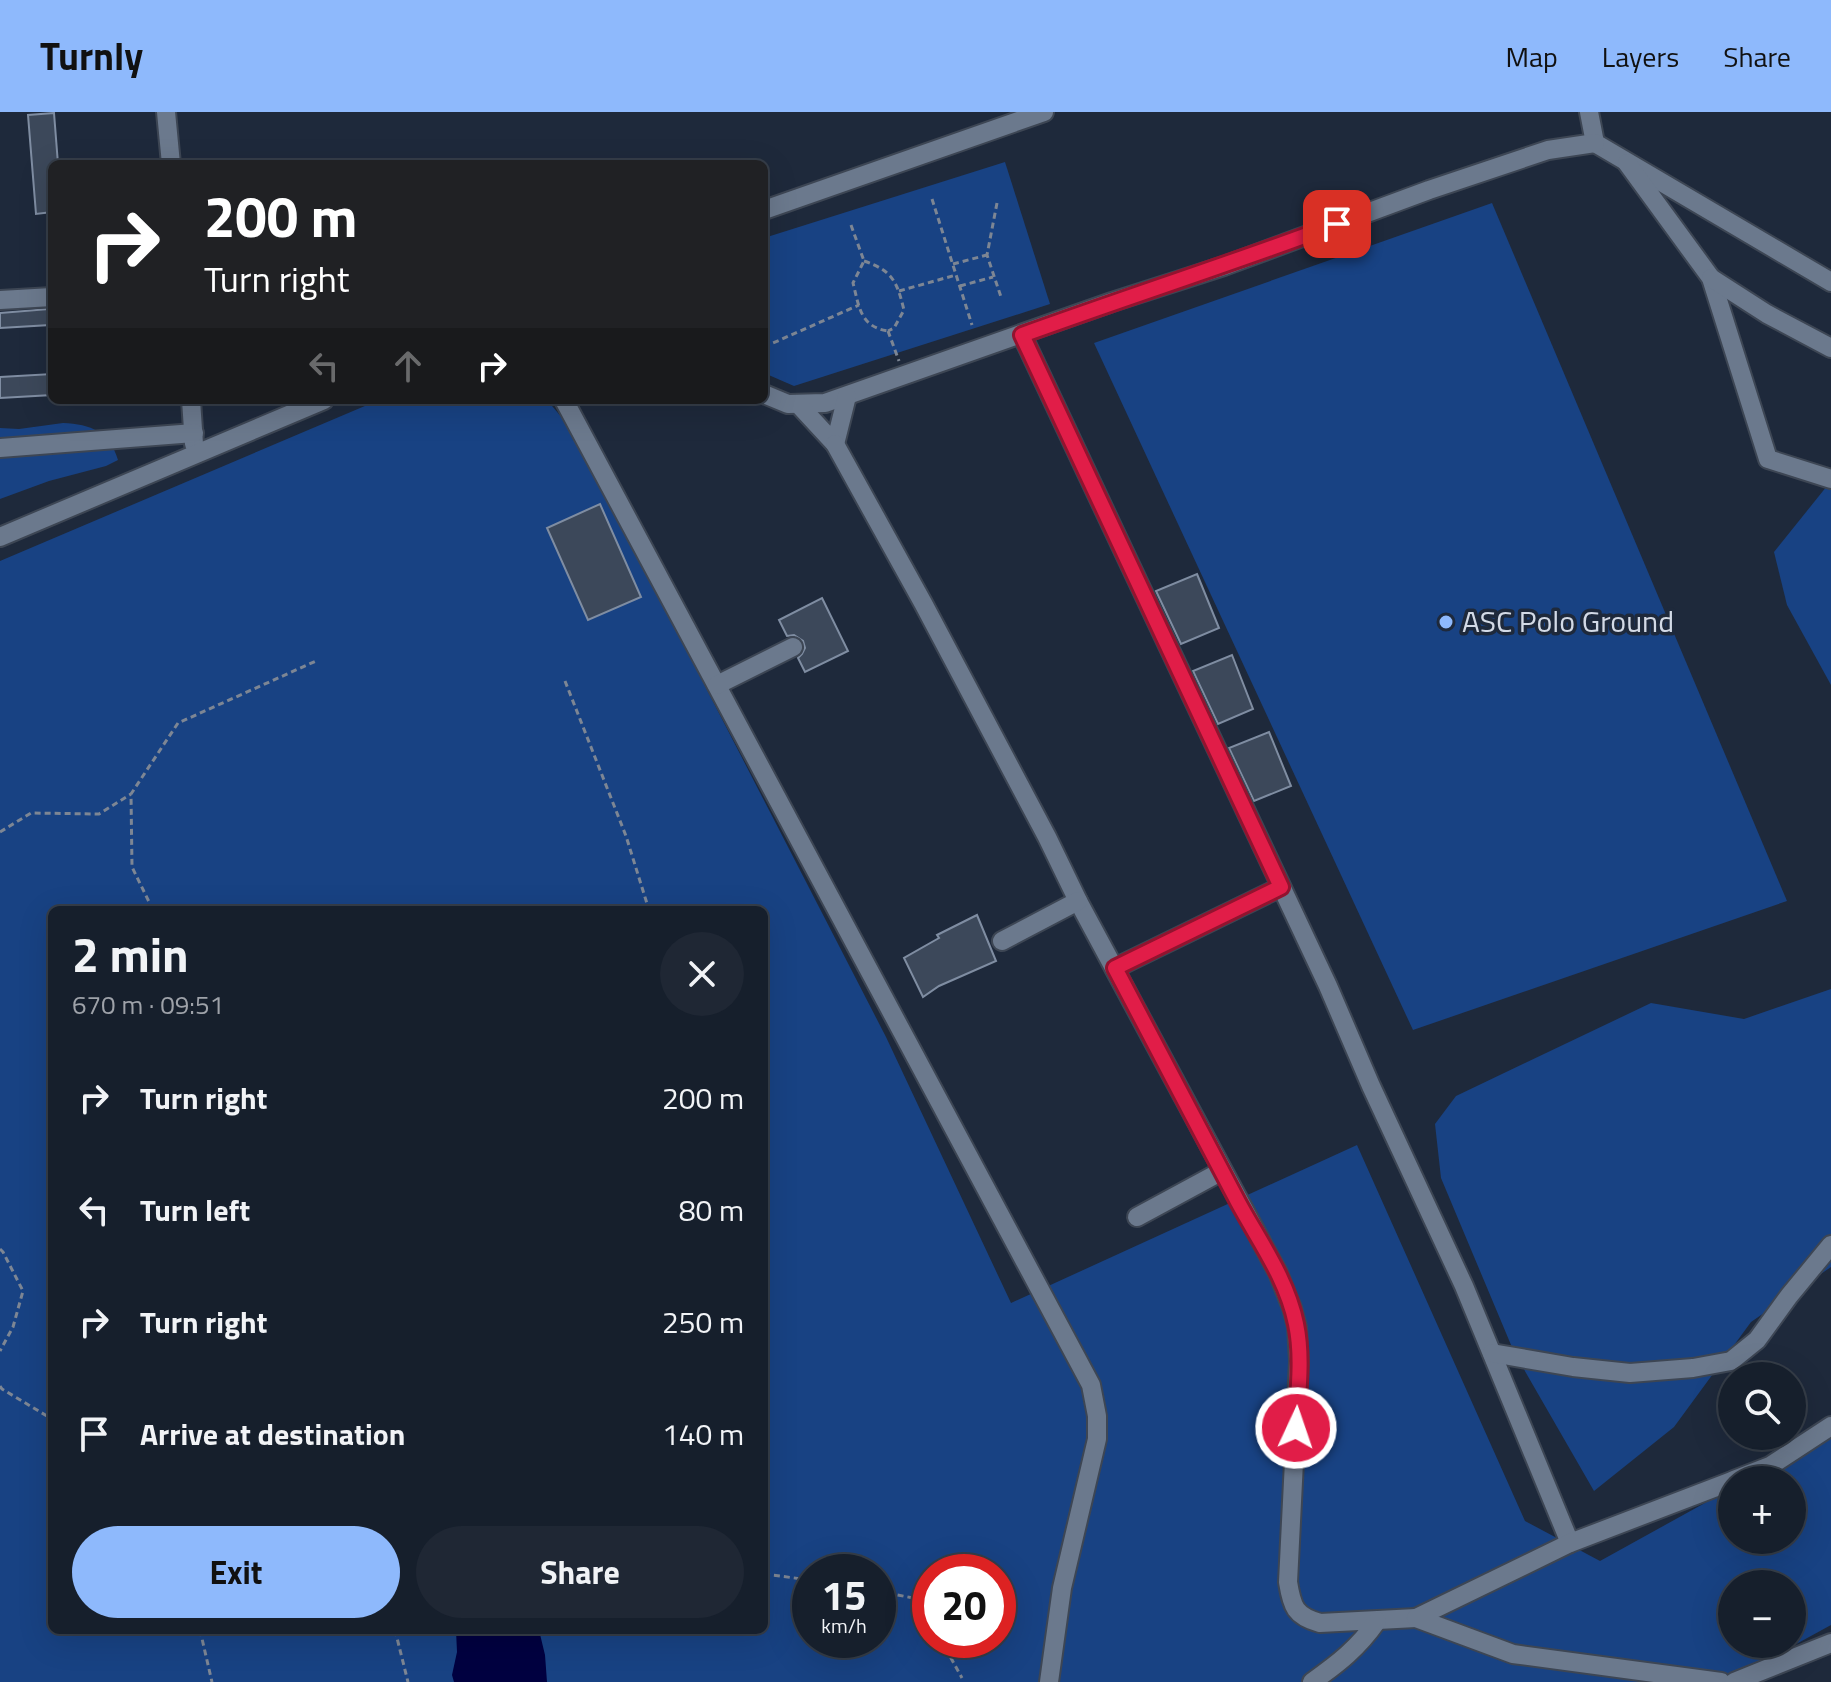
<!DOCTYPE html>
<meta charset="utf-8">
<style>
body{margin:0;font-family:"Titillium Web",sans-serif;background:#1f2734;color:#f1f3f6;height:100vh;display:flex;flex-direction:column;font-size:30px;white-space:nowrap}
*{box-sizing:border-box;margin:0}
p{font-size:26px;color:#9ea2a9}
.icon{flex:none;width:44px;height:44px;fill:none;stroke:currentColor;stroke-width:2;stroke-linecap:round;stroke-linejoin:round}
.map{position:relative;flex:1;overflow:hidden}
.panel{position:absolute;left:48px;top:794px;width:720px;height:728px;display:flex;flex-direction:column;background:#161f2c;border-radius:12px;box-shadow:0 8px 32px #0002,0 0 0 2px #353d48}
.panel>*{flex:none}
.banner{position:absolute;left:48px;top:48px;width:720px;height:244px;border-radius:12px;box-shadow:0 8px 32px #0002,0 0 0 2px #353d48;background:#202124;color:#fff;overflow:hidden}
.buttons{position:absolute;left:1718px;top:1250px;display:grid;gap:16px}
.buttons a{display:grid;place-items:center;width:88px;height:88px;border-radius:50%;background:#161f2c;box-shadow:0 8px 32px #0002,0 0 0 2px #353d48;font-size:40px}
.speed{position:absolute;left:792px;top:1442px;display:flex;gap:16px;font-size:40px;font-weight:700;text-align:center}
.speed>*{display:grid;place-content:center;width:104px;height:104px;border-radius:50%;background:#161f2c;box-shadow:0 8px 32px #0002,0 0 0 2px #353d48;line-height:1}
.speed small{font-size:20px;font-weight:400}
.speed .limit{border:12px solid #d22;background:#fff;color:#111}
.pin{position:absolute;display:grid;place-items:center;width:68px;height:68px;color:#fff;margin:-34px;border-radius:16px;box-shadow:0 4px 12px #0006}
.me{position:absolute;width:88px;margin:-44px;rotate:3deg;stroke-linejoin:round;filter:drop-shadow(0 0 6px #0008)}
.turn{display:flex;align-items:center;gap:28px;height:168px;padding:0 24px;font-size:36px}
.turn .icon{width:104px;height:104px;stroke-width:2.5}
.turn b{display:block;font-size:56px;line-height:68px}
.lanes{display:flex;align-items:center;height:76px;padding:0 24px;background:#0003;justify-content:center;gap:40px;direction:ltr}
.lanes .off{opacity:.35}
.round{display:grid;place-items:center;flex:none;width:84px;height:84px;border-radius:42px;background:#1f2734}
.head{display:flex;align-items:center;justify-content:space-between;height:136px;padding:0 24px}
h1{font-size:48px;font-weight:700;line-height:60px}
.primary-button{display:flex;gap:16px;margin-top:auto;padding:16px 24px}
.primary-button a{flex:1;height:92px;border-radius:48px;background:#8eb9fc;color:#111;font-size:32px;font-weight:700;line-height:92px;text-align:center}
.primary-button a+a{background:#1f2734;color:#f1f3f6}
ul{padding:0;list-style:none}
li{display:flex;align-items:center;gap:24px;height:112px;padding:0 24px}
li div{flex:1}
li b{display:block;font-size:30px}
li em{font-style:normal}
header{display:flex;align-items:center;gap:48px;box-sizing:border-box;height:112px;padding:0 40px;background:#8eb9fc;color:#111}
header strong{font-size:38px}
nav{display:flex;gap:44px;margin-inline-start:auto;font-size:28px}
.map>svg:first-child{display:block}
.green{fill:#184283;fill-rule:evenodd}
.water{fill:#000040}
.building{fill:#3c485a;stroke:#7f8da2;stroke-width:2}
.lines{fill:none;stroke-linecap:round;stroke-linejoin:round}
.minor-casing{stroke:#3d4654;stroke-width:22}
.path{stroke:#7d8694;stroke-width:3;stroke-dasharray:6 4;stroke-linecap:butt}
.minor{stroke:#6b798d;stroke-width:18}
.route-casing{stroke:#92132f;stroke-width:20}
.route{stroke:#e11d48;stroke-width:14}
.poi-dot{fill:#8eb9fc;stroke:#1e293b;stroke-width:3}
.labels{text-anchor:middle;stroke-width:7;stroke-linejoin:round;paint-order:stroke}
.poi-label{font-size:30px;fill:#d3dae6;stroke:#1e293b;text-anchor:start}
</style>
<header>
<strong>Turnly</strong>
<nav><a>Map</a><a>Layers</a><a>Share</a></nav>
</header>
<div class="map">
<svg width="1831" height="1570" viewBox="0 0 1831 1570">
<rect width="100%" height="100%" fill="#1e293b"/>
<g class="green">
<polygon points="1005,50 1050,192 794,274 764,261 764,126"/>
<polygon points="1492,91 1787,789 1413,918 1094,231"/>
<path d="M 379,288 L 547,288 L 574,320 L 886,925 L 1011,1191 L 1357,1033 L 1525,1409 L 1600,1449 L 1732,1376 L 1732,1428 L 1792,1428 L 1792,1368 L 1747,1368 L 1831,1322 L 1831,1513 L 1727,1570 L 0,1570 L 0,449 ZM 52,798 L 764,798 L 764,1518 L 52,1518 ZM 810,1460 L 878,1460 L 878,1528 L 810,1528 ZM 930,1460 L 998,1460 L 998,1528 L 930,1528 ZM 1732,1472 L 1792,1472 L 1792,1532 L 1732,1532 Z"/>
<path d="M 63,311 C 91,312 110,320 118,348 L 106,354 L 49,369 L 0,387 L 0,316 L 19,317 Z"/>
<polygon points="1831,369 1831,573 1787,493 1774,440"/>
<polygon points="1831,877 1831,1155 1751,1210 1674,1315 1594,1379 1514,1240 1441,1066 1435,1012 1456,984 1651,891 1744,907"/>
</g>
<polygon class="water" points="456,1518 539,1518 545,1543 547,1570 454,1570 452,1563 457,1540"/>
<g class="building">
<polygon points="54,1 58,52 52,52 52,100 36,102 28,3"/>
<polygon points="49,197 50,213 0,216 0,201"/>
<polygon points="52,262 52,283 0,286 0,265"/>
<polygon points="600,392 641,485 588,508 547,416"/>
<polygon points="1197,462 1219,516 1181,532 1156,479"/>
<polygon points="822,486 848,539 805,560 798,546 802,542 805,536 803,529 794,523 787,524 779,508"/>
<polygon points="1232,543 1253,597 1218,612 1193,559"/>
<polygon points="1269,620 1291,674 1254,689 1229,636"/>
<polygon points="977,803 996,849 939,874 923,885 904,846 939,826 937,823"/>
</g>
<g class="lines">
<defs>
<g id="minor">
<polyline points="166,0 171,52"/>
<polyline points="1589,0 1595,31 1831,170"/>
<polyline points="1627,51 1711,166 1768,347 1831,367"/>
<polyline points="764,98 1044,0"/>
<polyline points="1711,166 1767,202 1831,236"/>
<polyline points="0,188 52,185"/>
<polyline points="1022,223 1328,874 1371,974 1464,1174 1570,1431"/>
<polyline points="764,282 788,292 825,291 1112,190 1224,154 1429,78 1548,38 1595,31"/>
<polyline points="191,288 194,332"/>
<polyline points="564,288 1091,1273 1097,1304 1097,1327 1062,1476 1049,1570"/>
<polyline points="798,292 835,332 847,284"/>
<path d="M 835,332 L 923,491 L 1047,725 L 1078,789 L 1278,1161 L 1292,1196 L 1297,1215 L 1299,1249 L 1288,1470 C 1292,1495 1295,1504 1320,1511 L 1416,1506"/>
<polyline points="0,336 194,321"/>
<polyline points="0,425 324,288"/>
<polyline points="717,573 793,535"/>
<polyline points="1002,829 1078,789"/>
<polyline points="1115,856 1281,775"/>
<polyline points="1137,1105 1222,1059"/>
<polyline points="1492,1241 1573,1255 1630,1261 1693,1256 1731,1249 1757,1228 1789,1184 1831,1133"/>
<polyline points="1734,1368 1770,1354 1831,1314"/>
<path d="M 1312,1570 C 1339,1551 1358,1536 1377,1509"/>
<polyline points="1721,1570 1513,1542 1416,1506 1570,1431 1732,1369"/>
<polyline points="1734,1570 1831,1531"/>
</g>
</defs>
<use href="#minor" class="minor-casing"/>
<g class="path">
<polyline points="932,87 972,213"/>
<polyline points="997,91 987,143 1001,185"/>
<path d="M 851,113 L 864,149 L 853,171 C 859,194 860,215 888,219"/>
<path d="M 864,149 C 893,159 897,170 904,198 L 894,216 L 888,219"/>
<polyline points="953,152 987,143"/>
<polyline points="960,174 993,165"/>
<polyline points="899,179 956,163"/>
<polyline points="888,219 899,249"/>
<polyline points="764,235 859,193"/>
<polyline points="565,569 626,724 649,798"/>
<polyline points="0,720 31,701 99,702 131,682"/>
<polyline points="153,798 132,755 131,682 178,611 316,549"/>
<polyline points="0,1137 3,1140 23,1179 13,1215 0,1239"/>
<polyline points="0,1274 2,1277 52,1307"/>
<polyline points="764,1462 810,1468"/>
<polyline points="878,1479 918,1487 930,1508"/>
<polyline points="200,1518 212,1570"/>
<polyline points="395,1518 408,1570"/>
<polyline points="941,1528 962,1566"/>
</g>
<use href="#minor" class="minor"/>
</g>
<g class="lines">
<defs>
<path id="route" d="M 1296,1316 C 1298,1282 1303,1245 1296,1212 C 1287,1167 1259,1129 1238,1090 C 1197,1012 1156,934 1115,856 L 1281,775 L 1022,223 C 1127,185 1233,151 1337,112"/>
</defs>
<use href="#route" class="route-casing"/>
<use href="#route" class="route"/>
</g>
<circle class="poi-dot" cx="1446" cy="510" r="8"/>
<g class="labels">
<g class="poi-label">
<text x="1462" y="520">ASC Polo Ground</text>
</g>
</g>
</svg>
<div class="buttons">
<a><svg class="icon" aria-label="search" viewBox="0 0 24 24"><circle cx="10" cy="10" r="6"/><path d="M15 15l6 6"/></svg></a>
<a>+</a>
<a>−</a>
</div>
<div class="speed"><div>15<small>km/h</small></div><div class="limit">20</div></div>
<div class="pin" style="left:1337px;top:112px;background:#d93025"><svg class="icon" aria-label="arrive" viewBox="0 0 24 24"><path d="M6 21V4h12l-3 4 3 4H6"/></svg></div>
<svg class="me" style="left:1296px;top:1316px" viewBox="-20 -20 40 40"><circle r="17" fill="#e11d48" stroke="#fff" stroke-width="3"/><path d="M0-11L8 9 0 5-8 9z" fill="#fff"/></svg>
<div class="banner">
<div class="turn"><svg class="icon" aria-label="right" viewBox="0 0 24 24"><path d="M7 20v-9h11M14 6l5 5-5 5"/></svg><div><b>200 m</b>Turn right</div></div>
<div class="lanes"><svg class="icon off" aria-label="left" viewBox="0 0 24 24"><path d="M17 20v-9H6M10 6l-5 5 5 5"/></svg><svg class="icon off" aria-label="ahead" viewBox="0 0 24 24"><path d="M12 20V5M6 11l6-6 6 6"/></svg><svg class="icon" aria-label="right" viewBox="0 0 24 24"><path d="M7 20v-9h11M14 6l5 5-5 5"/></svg></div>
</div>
<section class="panel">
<div class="head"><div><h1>2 min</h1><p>670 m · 09:51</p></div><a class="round"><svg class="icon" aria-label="close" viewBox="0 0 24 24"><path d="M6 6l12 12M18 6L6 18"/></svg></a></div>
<ul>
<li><svg class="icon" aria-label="right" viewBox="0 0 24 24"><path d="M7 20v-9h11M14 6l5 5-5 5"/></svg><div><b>Turn right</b></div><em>200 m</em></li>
<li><svg class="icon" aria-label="left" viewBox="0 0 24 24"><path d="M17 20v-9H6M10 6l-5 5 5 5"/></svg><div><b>Turn left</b></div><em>80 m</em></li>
<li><svg class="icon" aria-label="right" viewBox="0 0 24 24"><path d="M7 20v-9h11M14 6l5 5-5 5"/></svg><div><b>Turn right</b></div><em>250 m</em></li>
<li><svg class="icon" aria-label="arrive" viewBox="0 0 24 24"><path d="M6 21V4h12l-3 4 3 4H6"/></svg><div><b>Arrive at destination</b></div><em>140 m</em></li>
</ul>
<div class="primary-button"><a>Exit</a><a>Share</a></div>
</section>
</div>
